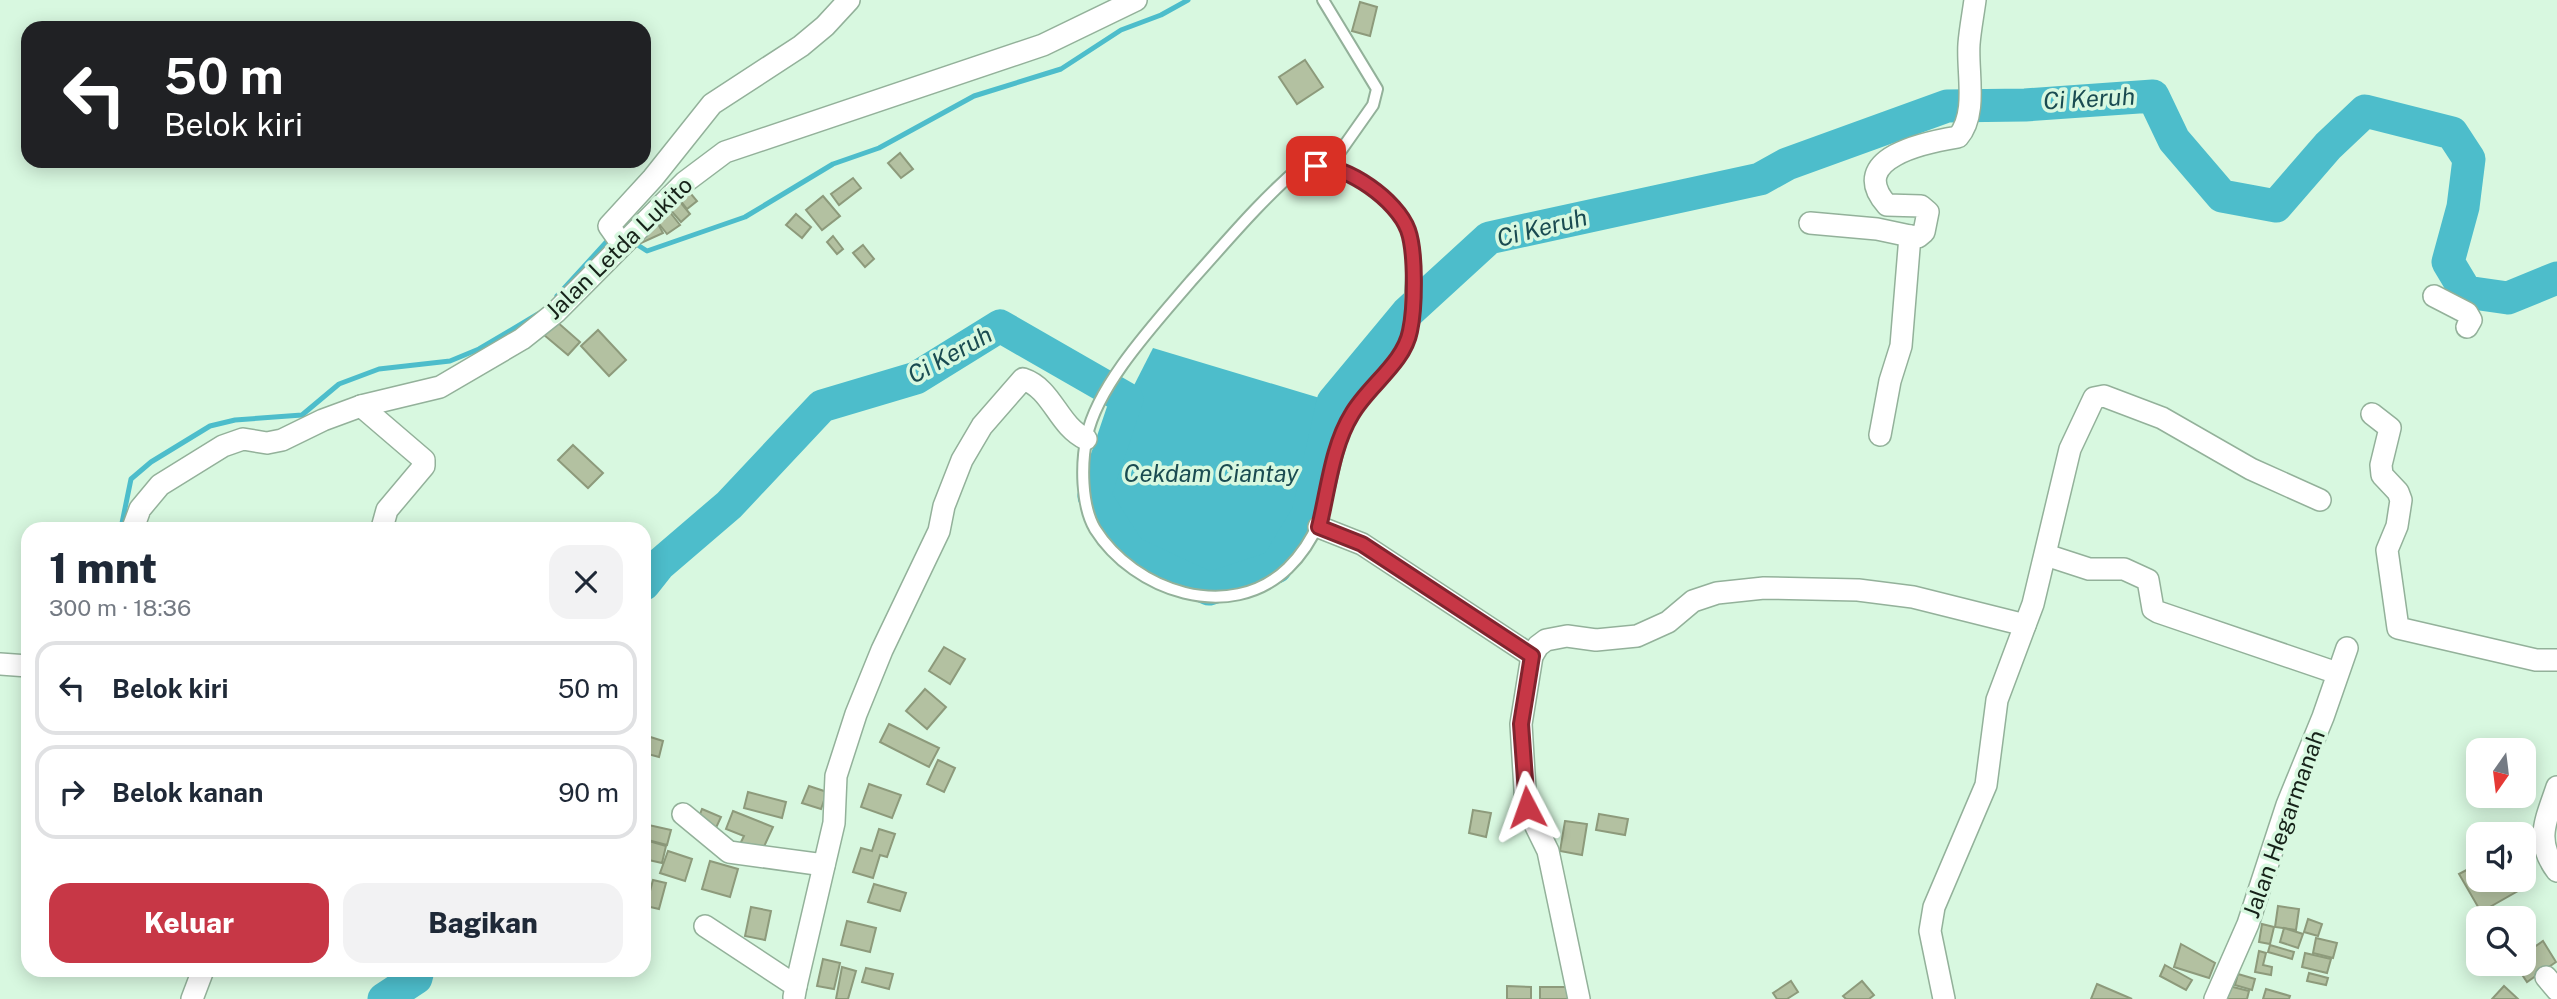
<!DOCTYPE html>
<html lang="id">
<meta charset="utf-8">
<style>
body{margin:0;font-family:"Public Sans",sans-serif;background:#f2f2f3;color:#1f2937;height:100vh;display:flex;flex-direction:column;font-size:26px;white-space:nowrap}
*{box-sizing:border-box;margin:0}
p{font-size:23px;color:#747a83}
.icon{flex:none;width:38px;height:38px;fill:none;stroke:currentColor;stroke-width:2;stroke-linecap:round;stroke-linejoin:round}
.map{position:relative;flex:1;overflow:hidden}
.side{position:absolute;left:21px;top:522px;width:630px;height:455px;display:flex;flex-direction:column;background:#fff;border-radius:21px;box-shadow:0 4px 18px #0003}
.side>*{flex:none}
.guide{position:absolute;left:21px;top:21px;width:630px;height:147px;border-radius:21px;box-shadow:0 4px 18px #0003;background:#202124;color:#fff;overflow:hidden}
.needle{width:46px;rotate:194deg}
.tools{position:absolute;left:2466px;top:738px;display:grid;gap:14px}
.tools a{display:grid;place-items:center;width:70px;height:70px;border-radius:14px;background:#fff;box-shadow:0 4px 18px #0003;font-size:35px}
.pin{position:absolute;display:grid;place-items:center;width:60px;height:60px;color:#fff;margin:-30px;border-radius:14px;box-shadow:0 4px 10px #0006}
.me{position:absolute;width:77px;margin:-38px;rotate:356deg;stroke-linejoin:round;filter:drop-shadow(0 0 5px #0008)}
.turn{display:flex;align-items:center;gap:24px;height:147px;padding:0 28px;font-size:32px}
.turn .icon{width:91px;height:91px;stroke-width:2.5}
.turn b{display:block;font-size:49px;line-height:60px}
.round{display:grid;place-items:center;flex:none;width:74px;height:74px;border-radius:21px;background:#f2f2f3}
.head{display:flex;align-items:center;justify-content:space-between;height:119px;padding:0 28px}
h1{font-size:42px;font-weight:800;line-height:52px}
.primary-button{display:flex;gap:14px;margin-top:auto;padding:14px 28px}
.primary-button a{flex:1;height:80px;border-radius:21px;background:#c73746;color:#fff;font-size:28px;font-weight:800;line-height:80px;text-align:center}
.primary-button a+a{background:#f2f2f3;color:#1f2937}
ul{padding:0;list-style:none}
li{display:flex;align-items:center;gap:21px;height:94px;margin:0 14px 10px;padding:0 14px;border:4px solid #e0e1e3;border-radius:21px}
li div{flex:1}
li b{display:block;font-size:26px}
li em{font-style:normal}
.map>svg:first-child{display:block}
.water{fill:#4dbdcb}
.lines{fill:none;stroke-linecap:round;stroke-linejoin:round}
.stream{stroke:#4dbdcb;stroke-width:5}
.river{stroke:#4dbdcb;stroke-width:33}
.building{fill:#b3c1a1;stroke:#8d9a7b;stroke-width:2}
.lane-casing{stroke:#93b19a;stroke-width:14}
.street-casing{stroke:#93b19a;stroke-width:24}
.lane{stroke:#fff;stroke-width:10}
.street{stroke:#fff;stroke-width:21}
.route-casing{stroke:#81242e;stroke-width:18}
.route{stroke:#c73746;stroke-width:12}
.labels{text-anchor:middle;stroke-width:7;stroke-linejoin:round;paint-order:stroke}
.street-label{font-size:23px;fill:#162219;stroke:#d8f8e0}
.water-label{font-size:24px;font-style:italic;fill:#1a4b51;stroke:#d8f8e0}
</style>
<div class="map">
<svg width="2557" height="999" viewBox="0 0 2557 999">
<rect width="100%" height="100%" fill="#d8f8e0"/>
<polygon class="water" points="1153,348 1333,402 1336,428 1308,514 1276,567 1209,589 1130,552 1096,497 1127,399"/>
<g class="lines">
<g class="stream">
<polyline points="633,242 647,251 745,217 833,164 879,148 974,96 1061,69 1121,30 1161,15 1188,0"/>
<polyline points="557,296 610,238"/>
<polyline points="121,528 131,479 151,462 210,426 235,420 302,415 339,384 379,369 450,361 479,349 538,314"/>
</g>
<g class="river">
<polyline points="644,584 659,565 729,505 822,406 916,378 1000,326 1127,399 1094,496 1130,552 1209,589 1276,567 1308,514 1333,402 1407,313 1489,238 1760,179 1787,164 1947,106 2025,105 2153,96 2174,140 2222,196 2276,206 2328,146 2365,111 2452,133 2469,159 2463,207 2448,262 2466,292 2508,298 2557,278"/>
<polyline points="384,999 416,978 418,970"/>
</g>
</g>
<g class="building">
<polygon points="1360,2 1377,7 1370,36 1352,31"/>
<polygon points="1305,60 1323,87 1297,104 1279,77"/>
<polygon points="900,153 913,169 901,178 888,163"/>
<polygon points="853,178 861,188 839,205 831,194"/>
<polygon points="686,188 697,201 687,209 676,195"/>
<polygon points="823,196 840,216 822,230 806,210"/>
<polygon points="677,198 690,214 681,222 667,206"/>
<polygon points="669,211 680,225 667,234 656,220"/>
<polygon points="796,214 811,227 802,238 786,225"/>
<polygon points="657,222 663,233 639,244 634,233"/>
<polygon points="833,236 843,249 837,254 827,242"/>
<polygon points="863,245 874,259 865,267 853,253"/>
<polygon points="556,321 580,342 568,355 544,335"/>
<polygon points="598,330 626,360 609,376 581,346"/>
<polygon points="573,445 603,473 588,488 558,460"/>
<polygon points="944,647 965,659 950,684 929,671"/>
<polygon points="925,689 946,707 927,729 906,711"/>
<polygon points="889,724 939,748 929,767 880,742"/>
<polygon points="644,735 663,741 659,757 644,753"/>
<polygon points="938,760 955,768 944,792 927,784"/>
<polygon points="869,784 901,795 892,818 861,807"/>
<polygon points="809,786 827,792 821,809 802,803"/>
<polygon points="748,792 786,802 782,818 744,808"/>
<polygon points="702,809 721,817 715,830 697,822"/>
<polygon points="1473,810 1491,813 1486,837 1469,833"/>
<polygon points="733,811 773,827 761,853 740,844 744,836 726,829"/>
<polygon points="1599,814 1628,819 1625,835 1596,830"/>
<polygon points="1565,821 1587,824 1582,855 1560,851"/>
<polygon points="644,824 671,830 667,845 644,839"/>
<polygon points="879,829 895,834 887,857 880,855 873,878 853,872 861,848 872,851"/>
<polygon points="649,841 666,846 662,863 644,859 644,849 647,850"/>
<polygon points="668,851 692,859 685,881 660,873"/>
<polygon points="710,861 738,869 730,897 702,889"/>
<polygon points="2478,864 2478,880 2519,880 2523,888 2481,912 2459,874"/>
<polygon points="653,880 666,883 659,909 646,906"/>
<polygon points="874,884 906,893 900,911 868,902"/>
<polygon points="2278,906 2299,909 2296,930 2275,927"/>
<polygon points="751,907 771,911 765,940 745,936"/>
<polygon points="2308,919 2322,924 2318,936 2304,932"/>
<polygon points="847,921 876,928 870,952 841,945"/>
<polygon points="2262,924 2274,927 2270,944 2259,942"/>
<polygon points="2284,928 2303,934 2298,948 2280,942"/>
<polygon points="2316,938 2337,943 2333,958 2313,953"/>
<polygon points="2543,941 2556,962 2527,982 2515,964 2524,964 2524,954"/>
<polygon points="2181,944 2215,963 2209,978 2174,967"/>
<polygon points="2270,945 2294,952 2292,959 2268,952"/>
<polygon points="2259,951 2266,953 2263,965 2272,967 2271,975 2255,972"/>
<polygon points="2305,953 2331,959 2327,973 2302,967"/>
<polygon points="823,959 840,963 834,989 817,986"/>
<polygon points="2165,965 2192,980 2186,990 2160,976"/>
<polygon points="842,967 856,971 848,999 836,999"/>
<polygon points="866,968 893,974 889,989 862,982"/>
<polygon points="2309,973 2328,978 2326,985 2307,981"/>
<polygon points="2238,974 2255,979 2252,990 2235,985"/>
<polygon points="1791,981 1798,992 1787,999 1777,999 1773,993"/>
<polygon points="1862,981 1874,995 1869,999 1846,999 1843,996"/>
<polygon points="2097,984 2132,999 2091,999"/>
<polygon points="1507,986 1531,987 1531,999 1507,999"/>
<polygon points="2229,986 2249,991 2247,999 2225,999"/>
<polygon points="2504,986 2518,999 2492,999"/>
<rect x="1540" y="987" width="29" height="12"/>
<polygon points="2266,989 2290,996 2289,999 2263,999"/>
</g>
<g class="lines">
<defs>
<g id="lane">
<polyline points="1323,0 1377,89 1373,105 1330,166"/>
<path d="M 1301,166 C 1310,166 1322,164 1330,166 C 1356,171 1395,204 1407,227 C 1416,245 1412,272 1411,291 C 1411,313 1413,335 1401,354 C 1386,377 1361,393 1349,418 C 1325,474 1334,523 1288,568 C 1230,624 1134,591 1095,529 C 1081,505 1081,463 1087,436 C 1097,385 1157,321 1191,281 C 1227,241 1260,201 1301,166 Z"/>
</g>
<g id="street">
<path d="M 1810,223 L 1877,229 L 1910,236 L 1918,237 L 1924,232 L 1928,212 L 1921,206 L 1887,205 C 1845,158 1927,142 1958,137 C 1978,114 1967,72 1969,44 C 1970,30 1973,15 1975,0"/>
<polyline points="621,243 609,226 653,178 712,104 801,46 825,26 849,0"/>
<polyline points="2434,296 2467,313 2471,320 2467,327"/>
<polyline points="361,406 424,460 424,466 387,510 382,528"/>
<polyline points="2372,414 2390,428 2381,465 2382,475 2398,492 2401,500 2397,526 2387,550 2398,628 2536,660 2557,660"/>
<polyline points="1880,435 1890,381 1901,346 1910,236"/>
<polyline points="1319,527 1362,544 1532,656"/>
<polyline points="133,528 140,509 160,485 223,446 243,439 267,443 282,440 323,420 361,406 440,387 522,339 556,312 685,182 725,152 1043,45 1136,0"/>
<polyline points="2046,555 2089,569 2124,569 2148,580 2153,609 2158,612 2337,673"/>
<polyline points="0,664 28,666"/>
<path d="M 2557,787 C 2546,820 2534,841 2557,871"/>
<polyline points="683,814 729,852 824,865"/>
<polyline points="705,926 796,986 794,997"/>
<polyline points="2546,977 2557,990"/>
<path d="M 796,986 L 834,823 L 836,776 L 856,714 L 882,650 L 939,531 L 944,506 L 962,460 L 982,426 L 1023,379 C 1053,389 1057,425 1086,439"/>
<polyline points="192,999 203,970"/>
<polyline points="1579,999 1548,851 1526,806 1521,724 1532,656 1538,646 1546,640 1567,636 1596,640 1637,636 1668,622 1693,601 1717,593 1764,588 1858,590 1913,597 2025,625"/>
<polyline points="1944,999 1930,931 1934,907 1986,785 1997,700 2033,604 2070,449 2094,398 2104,396 2162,418 2251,469 2320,500"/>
<polyline points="2215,999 2248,924 2287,805 2323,717 2347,648"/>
</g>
</defs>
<use href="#lane" class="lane-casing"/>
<use href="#street" class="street-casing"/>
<use href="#lane" class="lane"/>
<use href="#street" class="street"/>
</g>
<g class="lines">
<defs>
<path id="route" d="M 1316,166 C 1347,165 1397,200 1408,230 C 1416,252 1415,308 1410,331 C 1404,363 1368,386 1352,414 C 1332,446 1328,491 1319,527 L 1362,544 L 1532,656 L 1521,724 L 1527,807"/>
</defs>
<use href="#route" class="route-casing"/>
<use href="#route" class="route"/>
</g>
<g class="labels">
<g class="street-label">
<text transform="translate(619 248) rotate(-44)" y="8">Jalan Letda Lukito</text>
<text transform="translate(2284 824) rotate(-70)" y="8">Jalan Hegarmanah</text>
</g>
<g class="water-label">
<text transform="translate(2089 99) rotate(-3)" y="8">Ci Keruh</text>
<text transform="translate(1542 228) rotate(-14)" y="8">Ci Keruh</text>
<text transform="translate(950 355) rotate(-29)" y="8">Ci Keruh</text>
<text x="1211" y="482">Cekdam Ciantay</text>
</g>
</g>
</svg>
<div class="tools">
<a><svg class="needle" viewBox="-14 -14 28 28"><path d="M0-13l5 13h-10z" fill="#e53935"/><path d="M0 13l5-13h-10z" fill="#747a83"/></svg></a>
<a><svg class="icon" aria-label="sound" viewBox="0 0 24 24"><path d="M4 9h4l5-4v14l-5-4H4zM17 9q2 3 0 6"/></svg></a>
<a><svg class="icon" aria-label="search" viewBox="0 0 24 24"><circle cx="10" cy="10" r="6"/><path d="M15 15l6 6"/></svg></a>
</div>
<div class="pin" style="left:1316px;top:166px;background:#d93025"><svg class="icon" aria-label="arrive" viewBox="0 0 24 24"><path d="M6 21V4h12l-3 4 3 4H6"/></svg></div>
<svg class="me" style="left:1527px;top:807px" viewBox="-20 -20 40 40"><path d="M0-17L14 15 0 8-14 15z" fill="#c73746" stroke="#fff" stroke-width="4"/></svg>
<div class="guide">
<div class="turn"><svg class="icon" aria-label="left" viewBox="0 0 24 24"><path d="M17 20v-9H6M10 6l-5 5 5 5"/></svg><div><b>50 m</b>Belok kiri</div></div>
</div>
<section class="side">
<div class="head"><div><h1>1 mnt</h1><p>300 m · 18:36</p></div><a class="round"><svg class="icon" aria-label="close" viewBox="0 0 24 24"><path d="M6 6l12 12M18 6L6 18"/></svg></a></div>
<ul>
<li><svg class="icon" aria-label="left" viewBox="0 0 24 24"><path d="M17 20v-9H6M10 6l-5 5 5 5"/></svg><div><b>Belok kiri</b></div><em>50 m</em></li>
<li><svg class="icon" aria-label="right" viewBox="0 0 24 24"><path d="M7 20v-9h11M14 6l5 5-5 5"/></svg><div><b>Belok kanan</b></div><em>90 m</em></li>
</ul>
<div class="primary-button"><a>Keluar</a><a>Bagikan</a></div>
</section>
</div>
